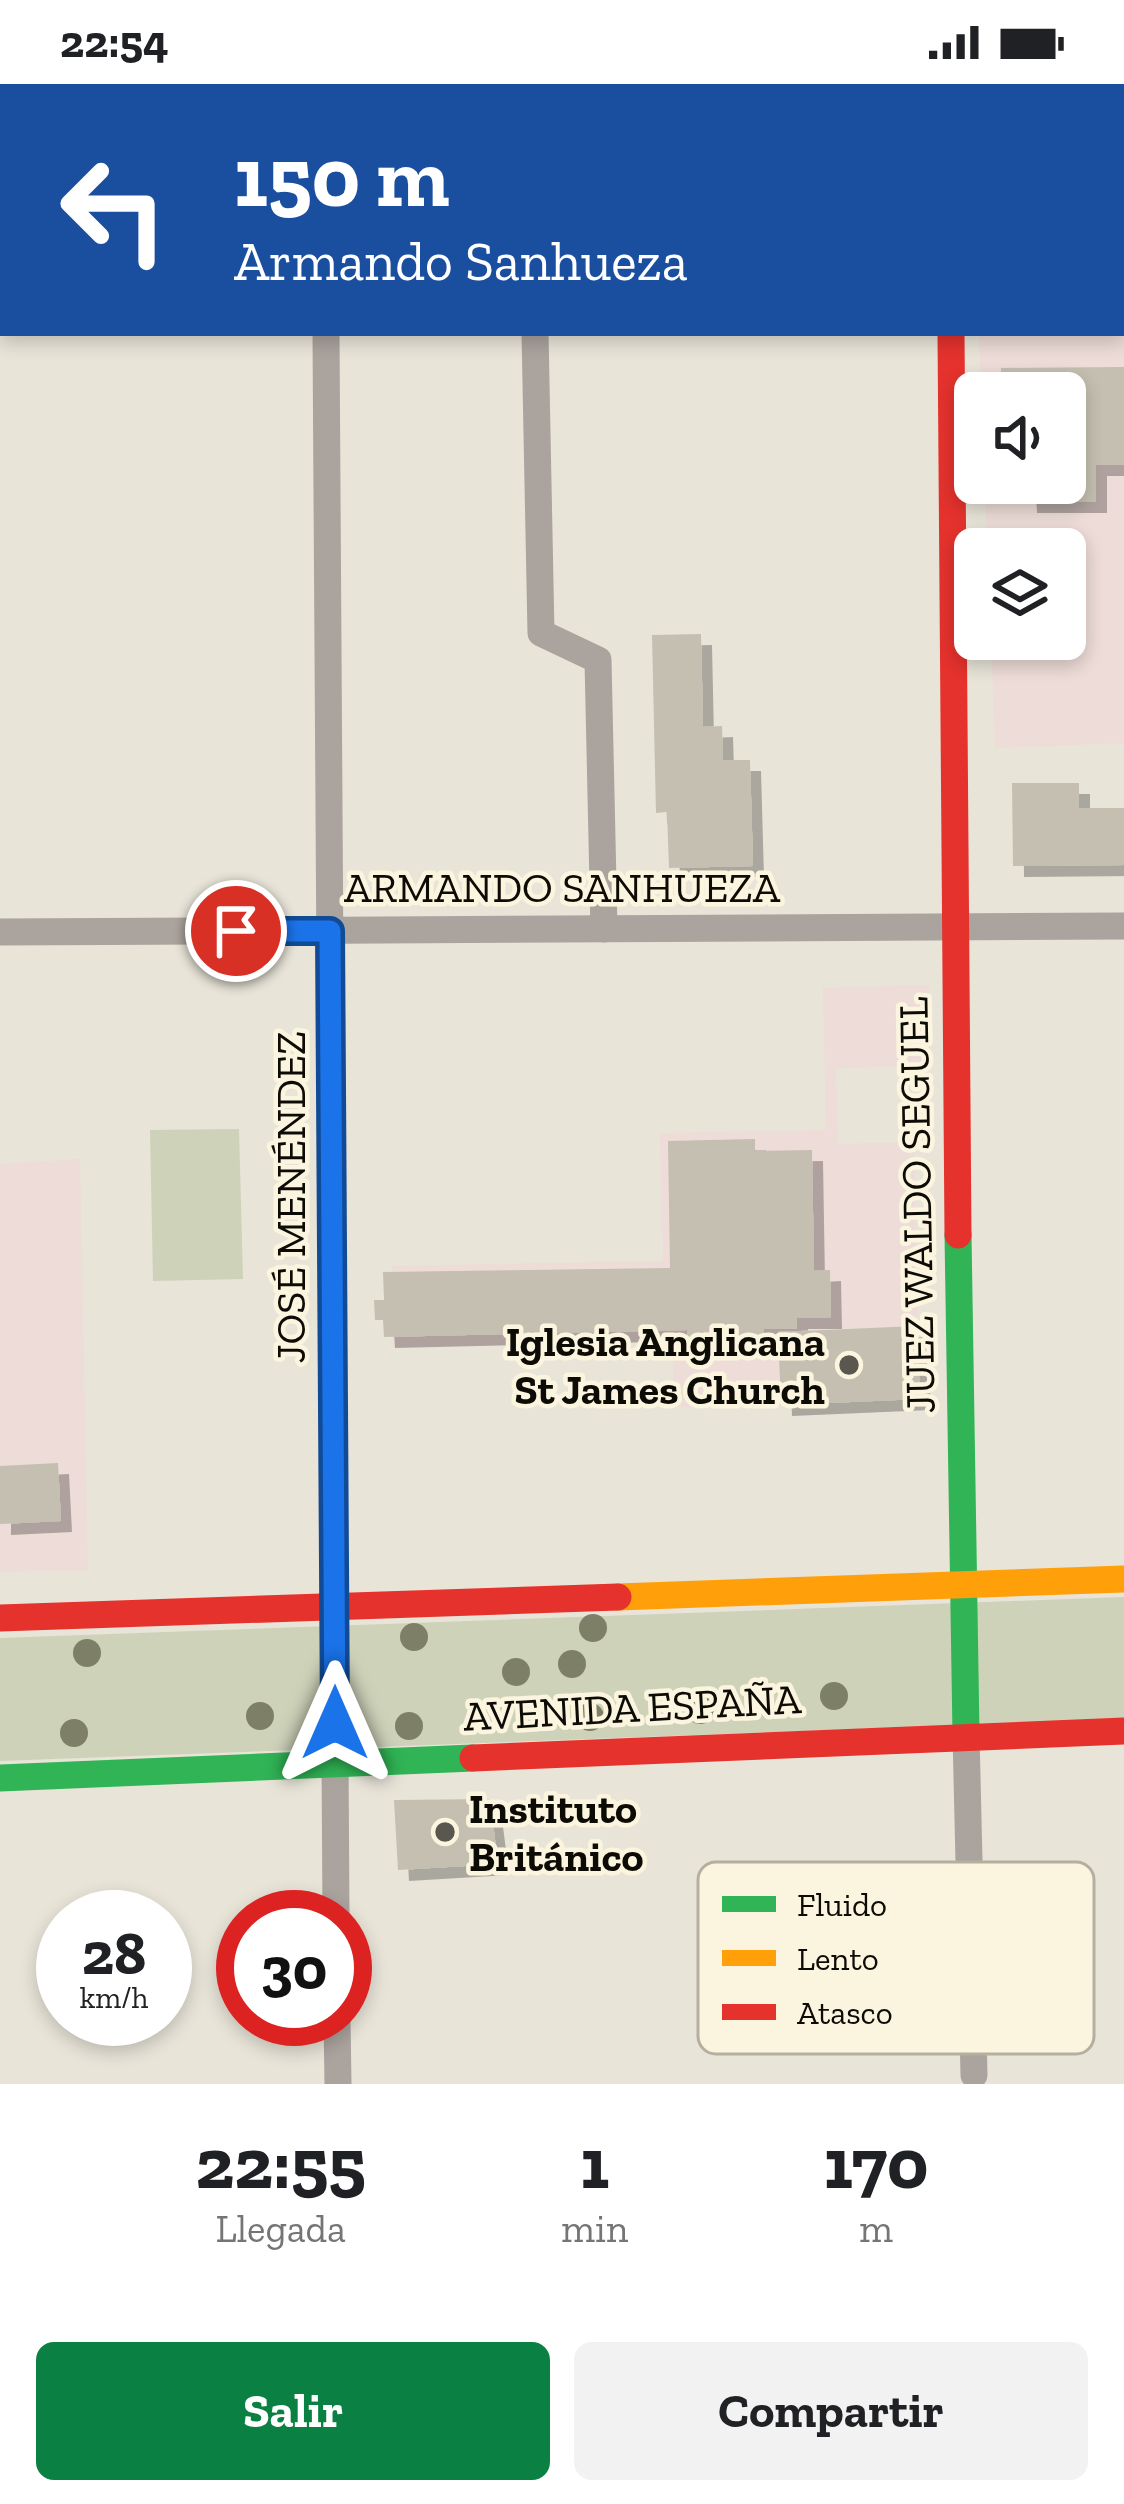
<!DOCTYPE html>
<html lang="es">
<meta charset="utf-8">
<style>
body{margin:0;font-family:"Zilla Slab",serif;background:#f2f2f2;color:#202124;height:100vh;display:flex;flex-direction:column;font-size:45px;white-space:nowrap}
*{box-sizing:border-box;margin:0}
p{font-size:39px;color:#757577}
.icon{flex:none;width:66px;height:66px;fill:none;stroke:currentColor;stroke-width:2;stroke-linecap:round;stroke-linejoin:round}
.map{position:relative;height:2000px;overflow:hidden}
.drawer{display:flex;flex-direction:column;background:#fff;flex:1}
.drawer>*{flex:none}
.top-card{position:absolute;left:0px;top:0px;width:1125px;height:252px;box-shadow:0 6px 18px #0003;background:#1a4fa0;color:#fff;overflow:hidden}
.tools{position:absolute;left:954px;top:288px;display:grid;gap:24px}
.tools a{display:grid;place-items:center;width:132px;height:132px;border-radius:18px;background:#fff;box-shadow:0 6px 18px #0003;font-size:60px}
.speed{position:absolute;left:36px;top:1806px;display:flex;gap:24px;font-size:60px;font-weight:700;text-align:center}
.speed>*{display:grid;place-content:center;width:156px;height:156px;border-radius:50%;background:#fff;box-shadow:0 6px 18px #0003;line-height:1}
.speed small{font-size:30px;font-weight:400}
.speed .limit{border:18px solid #d22;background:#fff;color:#111}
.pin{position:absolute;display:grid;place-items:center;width:102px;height:102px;color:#fff;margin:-51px;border:6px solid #fff;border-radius:50%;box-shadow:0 3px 12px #0007}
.me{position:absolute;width:132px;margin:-66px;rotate:0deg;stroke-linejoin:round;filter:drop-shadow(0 0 9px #0008)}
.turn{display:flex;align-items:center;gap:42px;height:252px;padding:0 36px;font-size:54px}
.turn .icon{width:156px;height:156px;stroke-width:2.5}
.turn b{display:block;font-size:84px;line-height:102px}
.eta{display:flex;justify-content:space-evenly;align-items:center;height:204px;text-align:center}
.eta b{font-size:72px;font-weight:700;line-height:84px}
.action{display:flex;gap:24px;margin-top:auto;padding:24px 36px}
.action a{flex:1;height:138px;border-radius:18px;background:#0b8043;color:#fff;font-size:48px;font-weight:700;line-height:138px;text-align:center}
.action a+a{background:#f2f2f2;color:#202124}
.status{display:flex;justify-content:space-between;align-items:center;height:84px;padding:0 60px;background:#fff;direction:ltr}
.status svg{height:33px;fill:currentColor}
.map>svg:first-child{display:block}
.education{fill:#eddcd7}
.green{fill:#ced2b9}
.building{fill:#c4bfb0;filter:url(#shadow)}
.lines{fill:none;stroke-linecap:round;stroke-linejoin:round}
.street{stroke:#aaa39e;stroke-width:27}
.fast{stroke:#30b455;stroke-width:27}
.slow{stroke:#ff9f0a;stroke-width:27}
.jam{stroke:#e5322d;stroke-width:27}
.tree{fill:#7d8066}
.route-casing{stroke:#114b97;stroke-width:30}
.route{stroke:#1a73e8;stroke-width:21}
.poi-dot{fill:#5a574f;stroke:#fbf5df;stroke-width:4.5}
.labels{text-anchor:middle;stroke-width:9;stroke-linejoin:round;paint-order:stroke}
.street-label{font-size:42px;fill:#0d0b05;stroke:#fbf5df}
.poi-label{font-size:42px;font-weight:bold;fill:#0d0b05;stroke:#fbf5df;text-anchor:end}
.key{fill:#fbf5df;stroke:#b4af9e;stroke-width:3}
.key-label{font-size:33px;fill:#0d0b05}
</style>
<div class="status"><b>22:54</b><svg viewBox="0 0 49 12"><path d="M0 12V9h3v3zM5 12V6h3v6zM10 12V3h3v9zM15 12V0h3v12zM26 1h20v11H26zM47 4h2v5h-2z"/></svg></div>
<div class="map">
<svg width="1124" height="2000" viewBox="0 0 1124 2000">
<defs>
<filter id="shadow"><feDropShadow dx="11" dy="11" stdDeviation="0" flood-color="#0004"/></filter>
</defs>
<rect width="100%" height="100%" fill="#e8e4d8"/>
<g class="education">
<polygon points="1124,233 1124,659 995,664 991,555 1065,555 1065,465 987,465 985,399 1065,399 1065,309 981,309 979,249 1122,249"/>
<polygon points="929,901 931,982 836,984 838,1060 914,1058 917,1242 778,1248 781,1321 674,1323 672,1257 393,1263 392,1182 663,1177 660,1049 826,1046 823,904"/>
<polygon points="80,1075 88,1486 0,1488 0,1080"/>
</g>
<g class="green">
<polygon points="239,1045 243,1195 153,1197 150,1046"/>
<polygon points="1124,1513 1124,1635 0,1677 0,1554"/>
</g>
<g class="building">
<polygon points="1124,283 1124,381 1096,381 1096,418 1026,418 1025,399 1065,399 1065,309 1001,309 1001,284"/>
<polygon points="701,550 703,643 722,642 723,676 750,676 753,782 669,784 667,728 656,729 652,551"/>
<polygon points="1012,699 1079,699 1079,724 1124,724 1124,781 1013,782"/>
<polygon points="755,1055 755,1067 812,1066 814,1187 830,1186 831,1234 797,1234 797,1245 764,1245 764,1256 687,1258 687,1246 384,1253 383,1236 375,1236 374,1216 384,1216 383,1188 670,1184 668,1057"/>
<polygon points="917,1242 920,1315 781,1321 778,1248"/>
<polygon points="58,1379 61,1437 0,1440 0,1382"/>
<polygon points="490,1715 498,1780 398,1786 394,1716"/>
</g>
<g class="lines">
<g class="street">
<polyline points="324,0 324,3"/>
<polyline points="326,249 336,1833"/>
<polyline points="535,249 541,549 598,576 604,845"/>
<polyline points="0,848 1124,842"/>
<polyline points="966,1650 974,1991"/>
<polyline points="337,1935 338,2000"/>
</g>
<g class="fast">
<polyline points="1122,214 1124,214"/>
<polyline points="958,1151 966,1650"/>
<polyline points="0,1694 473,1674"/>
</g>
<g class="slow">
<polyline points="949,0 949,3"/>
<polyline points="0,232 3,232"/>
<polyline points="618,1513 1124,1495"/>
</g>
<g class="jam">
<polyline points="951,249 958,1151"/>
<polyline points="0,1534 618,1513"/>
<polyline points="473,1674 1124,1647"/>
</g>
</g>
<g class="tree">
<circle cx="593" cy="1544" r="14"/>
<circle cx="414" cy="1553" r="14"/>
<circle cx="87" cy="1569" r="14"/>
<circle cx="572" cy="1580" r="14"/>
<circle cx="516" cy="1588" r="14"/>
<circle cx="834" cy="1612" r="14"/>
<circle cx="700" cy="1626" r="14"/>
<circle cx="260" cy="1632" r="14"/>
<circle cx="590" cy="1633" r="14"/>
<circle cx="409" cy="1642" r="14"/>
<circle cx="74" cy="1649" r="14"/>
</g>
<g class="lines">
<defs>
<polyline id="route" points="236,847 330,847 335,1639"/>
</defs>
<use href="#route" class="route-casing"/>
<use href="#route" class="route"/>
</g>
<g class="poi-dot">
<circle cx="849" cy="1281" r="12"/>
<circle cx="445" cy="1748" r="12"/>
</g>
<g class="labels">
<g class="street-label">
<text x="562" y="818">ARMANDO SANHUEZA</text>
<text transform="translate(290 1113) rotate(-90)" y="15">JOSÉ MENÉNDEZ</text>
<text transform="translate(916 1121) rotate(-91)" y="15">JUEZ WALDO SEGUEL</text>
<text transform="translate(632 1623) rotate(-3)" y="15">AVENIDA ESPAÑA</text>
</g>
<g class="poi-label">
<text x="825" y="1272">Iglesia Anglicana<tspan x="825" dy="48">St James Church</tspan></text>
<text x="469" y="1739" text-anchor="start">Instituto<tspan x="469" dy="48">Británico</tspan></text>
</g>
</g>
<rect x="698" y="1778" width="396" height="192" rx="18" class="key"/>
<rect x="722" y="1812" width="54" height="16" fill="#30b455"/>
<rect x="722" y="1866" width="54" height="16" fill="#ff9f0a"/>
<rect x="722" y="1920" width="54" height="16" fill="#e5322d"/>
<g class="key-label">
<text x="797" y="1832">Fluido</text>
<text x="797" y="1886">Lento</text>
<text x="797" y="1940">Atasco</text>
</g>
</svg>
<div class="tools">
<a><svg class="icon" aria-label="sound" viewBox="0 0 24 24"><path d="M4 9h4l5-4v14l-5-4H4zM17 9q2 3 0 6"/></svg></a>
<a><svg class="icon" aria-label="layers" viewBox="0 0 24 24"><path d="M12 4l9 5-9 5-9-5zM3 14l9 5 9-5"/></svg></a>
</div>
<div class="speed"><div>28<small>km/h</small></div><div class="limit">30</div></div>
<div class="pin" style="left:236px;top:847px;background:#d93025"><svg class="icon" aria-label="arrive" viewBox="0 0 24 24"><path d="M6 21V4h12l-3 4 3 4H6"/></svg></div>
<svg class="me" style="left:335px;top:1639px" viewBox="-20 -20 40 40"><path d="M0-17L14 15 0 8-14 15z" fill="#1a73e8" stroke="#fff" stroke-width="4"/></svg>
<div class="top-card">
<div class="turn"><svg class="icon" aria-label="left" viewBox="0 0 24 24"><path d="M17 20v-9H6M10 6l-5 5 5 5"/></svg><div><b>150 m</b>Armando Sanhueza</div></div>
</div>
</div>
<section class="drawer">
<div class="eta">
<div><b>22:55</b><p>Llegada</p></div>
<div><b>1</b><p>min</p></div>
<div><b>170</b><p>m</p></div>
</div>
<div class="action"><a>Salir</a><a>Compartir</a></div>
</section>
